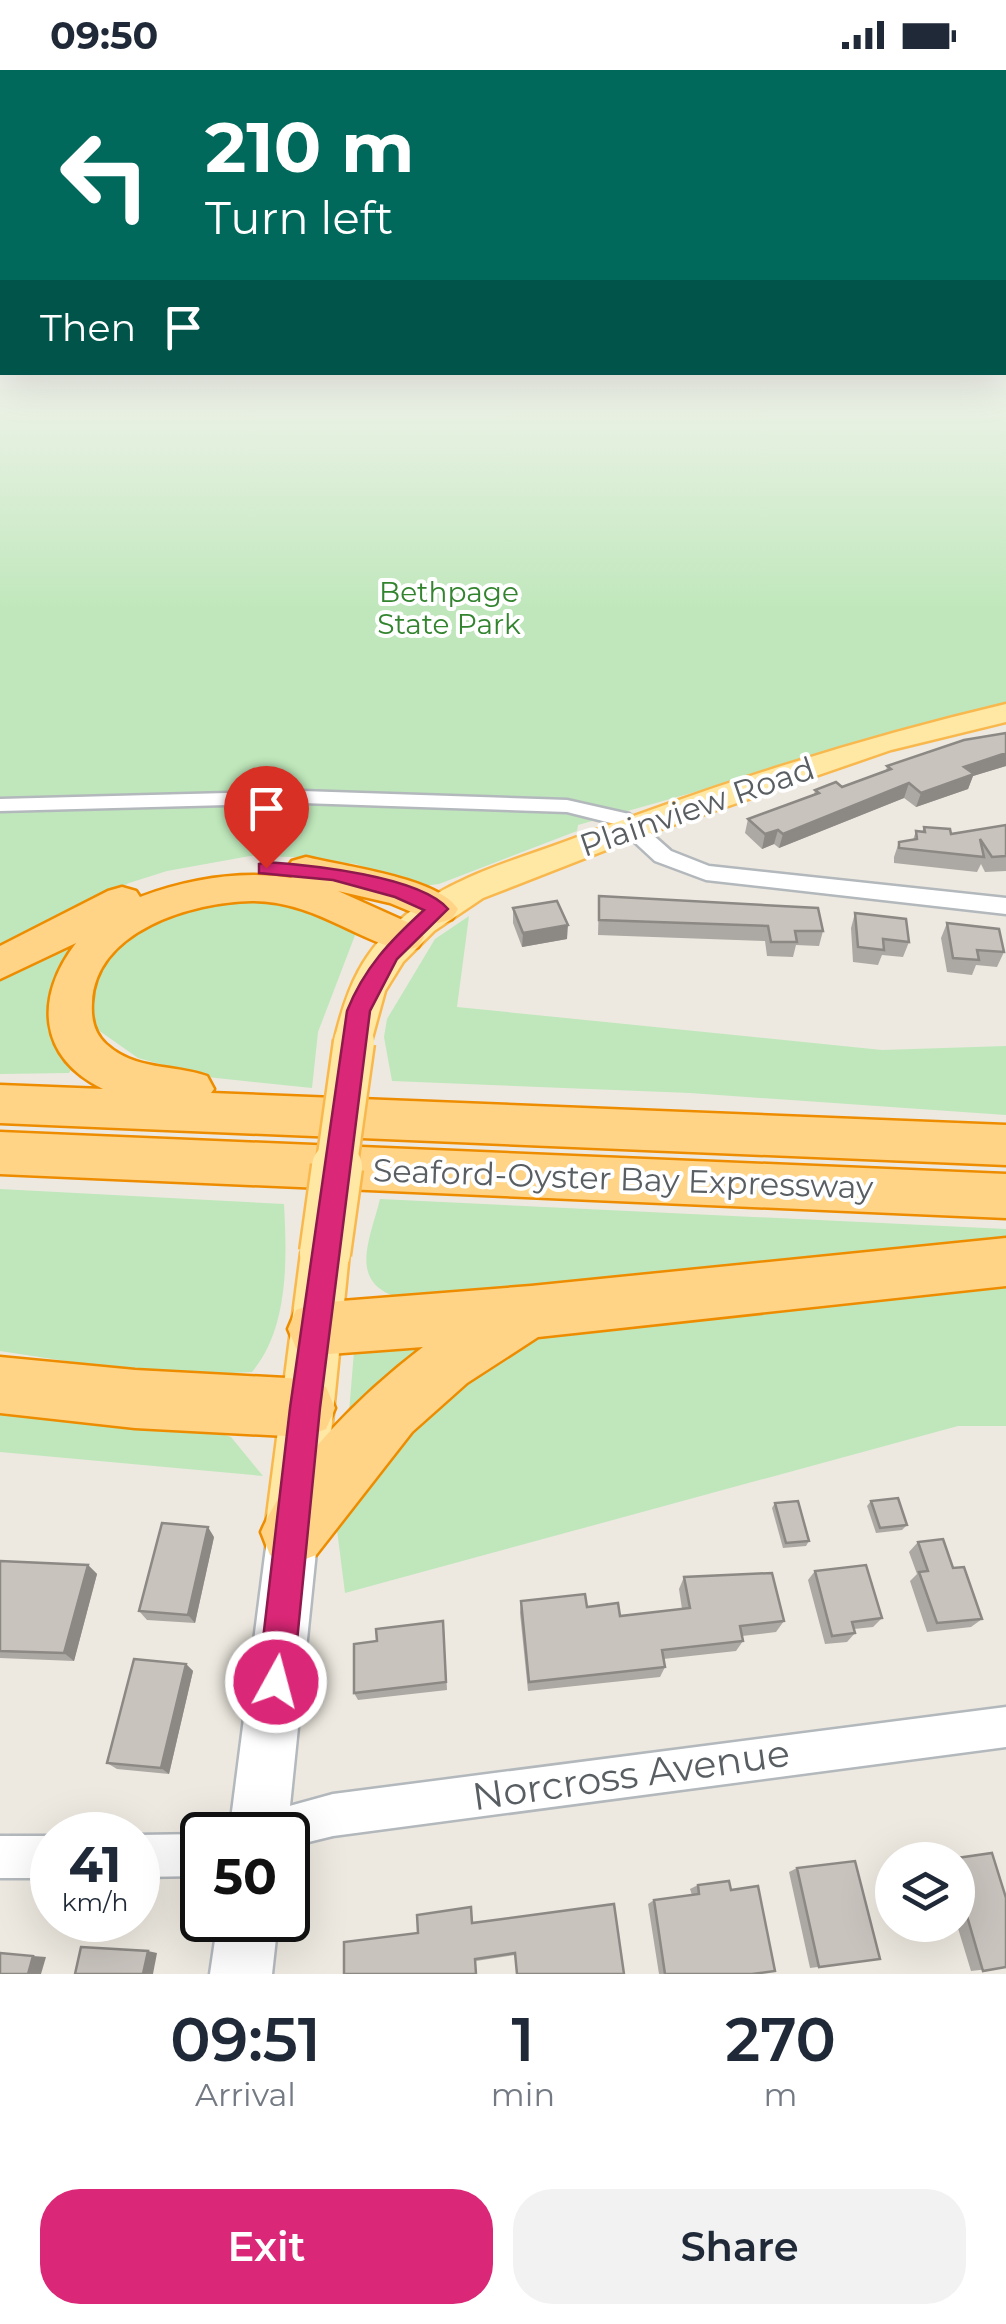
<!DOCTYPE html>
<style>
body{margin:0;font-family:Montserrat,sans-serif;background:#f2f2f3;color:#1f2937;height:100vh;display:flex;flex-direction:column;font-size:38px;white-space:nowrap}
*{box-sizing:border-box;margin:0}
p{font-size:32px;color:#747a83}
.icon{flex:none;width:55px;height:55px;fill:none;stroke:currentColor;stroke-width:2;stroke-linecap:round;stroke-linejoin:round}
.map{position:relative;height:1904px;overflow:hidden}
.details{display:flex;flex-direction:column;background:#fff;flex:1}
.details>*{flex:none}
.banner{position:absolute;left:0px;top:0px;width:1008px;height:305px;box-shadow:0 10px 40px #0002;background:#00695c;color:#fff;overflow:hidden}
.tools{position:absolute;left:875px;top:1772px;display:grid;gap:20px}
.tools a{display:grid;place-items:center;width:100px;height:100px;border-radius:50%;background:#fff;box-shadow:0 10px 40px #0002;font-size:50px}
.speed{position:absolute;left:30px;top:1742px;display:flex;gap:20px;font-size:50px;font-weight:700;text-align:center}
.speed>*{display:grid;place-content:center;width:130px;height:130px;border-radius:50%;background:#fff;box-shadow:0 10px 40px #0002;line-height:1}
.speed small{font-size:25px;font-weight:400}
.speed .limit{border:5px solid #111;border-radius:15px;background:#fff;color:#111}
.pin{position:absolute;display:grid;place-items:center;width:85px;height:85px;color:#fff;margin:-102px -42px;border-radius:50% 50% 50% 0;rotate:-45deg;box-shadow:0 0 10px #0007}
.pin .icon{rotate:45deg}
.me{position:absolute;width:110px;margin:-55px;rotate:7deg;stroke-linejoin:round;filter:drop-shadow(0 0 8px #0008)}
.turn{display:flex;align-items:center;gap:35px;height:210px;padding:0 40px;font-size:45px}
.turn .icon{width:130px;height:130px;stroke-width:2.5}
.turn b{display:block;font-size:70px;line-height:85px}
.then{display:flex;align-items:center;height:95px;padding:0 40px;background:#0003;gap:20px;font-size:38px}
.eta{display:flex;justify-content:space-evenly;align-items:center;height:170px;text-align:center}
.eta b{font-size:60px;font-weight:600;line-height:70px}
.action{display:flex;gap:20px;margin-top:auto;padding:20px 40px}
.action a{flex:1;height:115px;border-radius:40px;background:#db2777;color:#fff;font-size:40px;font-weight:600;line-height:115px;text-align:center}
.action a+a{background:#f2f2f3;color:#1f2937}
.status{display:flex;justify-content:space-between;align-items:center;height:70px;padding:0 50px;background:#fff;direction:ltr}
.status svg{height:28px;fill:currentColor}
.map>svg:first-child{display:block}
.green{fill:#bfe7bb}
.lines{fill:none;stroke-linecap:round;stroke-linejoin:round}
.street-casing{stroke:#b3b8bc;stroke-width:5}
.secondary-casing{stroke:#b4b9be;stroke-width:5}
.primary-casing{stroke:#f9b84e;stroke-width:5}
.highway-casing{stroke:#ee8c00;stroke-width:5}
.street{fill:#fff;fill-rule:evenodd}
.secondary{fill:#fff;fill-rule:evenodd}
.primary{fill:#ffe7a4;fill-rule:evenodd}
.highway{fill:#ffd486;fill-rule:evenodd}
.primary-bridge-far1-casing{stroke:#f9b84e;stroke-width:45;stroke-linecap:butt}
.primary-bridge-casing{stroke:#f9b84e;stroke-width:55;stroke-linecap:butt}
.primary-bridge-far1{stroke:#ffe7a4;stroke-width:40}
.primary-bridge{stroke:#ffe7a4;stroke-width:50}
.wall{fill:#aca8a3}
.shaded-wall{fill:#8c8884}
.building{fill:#c8c3bd;stroke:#8c8884;stroke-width:2.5}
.route{fill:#db2777;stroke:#8e194d;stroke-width:2.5}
.labels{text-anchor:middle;stroke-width:8;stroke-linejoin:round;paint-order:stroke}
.far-park-label{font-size:28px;fill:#33842f;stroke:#fff}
.street-label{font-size:32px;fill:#595e62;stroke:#fff}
.near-street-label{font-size:38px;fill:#595e62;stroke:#fff}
</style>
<div class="status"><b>09:50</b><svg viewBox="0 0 49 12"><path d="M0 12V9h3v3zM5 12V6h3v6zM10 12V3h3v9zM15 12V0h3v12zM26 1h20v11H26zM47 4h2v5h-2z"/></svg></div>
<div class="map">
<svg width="1006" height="1904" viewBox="0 0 1006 1904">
<rect width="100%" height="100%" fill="#ede9e0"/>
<g class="green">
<polygon points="0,276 2,302 1005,302 1006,276 1006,641 961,647 578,755 577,761 439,814 423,816 408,815 356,794 292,787 250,786 167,801 129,813 0,878"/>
<polygon points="258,829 310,838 357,860 318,962 312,1018 207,1007 138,988 91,955 94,907 127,863 178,837"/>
<polygon points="469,846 457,937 882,980 1006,976 1006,1045 690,1023 392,1011 384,967 387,949 435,869"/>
<polygon points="61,873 75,881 60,909 49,947 73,996 69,1003 0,1004 0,905"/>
<path d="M 0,1119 L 284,1134 C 287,1189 289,1258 252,1302 C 168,1308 83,1294 0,1281 Z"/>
<path d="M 380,1129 L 1006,1159 L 1006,1178 L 400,1228 C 347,1213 370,1170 380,1129 Z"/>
<polygon points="1006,1215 1006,1356 958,1356 345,1523 336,1452 416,1330 512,1279 579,1254 892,1230"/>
<polygon points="466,1260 348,1355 354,1281"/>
<polygon points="0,1338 184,1352 231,1367 263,1406 0,1382"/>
</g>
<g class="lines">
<defs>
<g id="street">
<polygon points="302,721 567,730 629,744 671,781 709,796 1006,828 1006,844 706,810 655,791 615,754 567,742 302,733 0,741 0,729"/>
<polygon points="1006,1637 1006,1677 333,1766 288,1777 288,1765 233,1765 239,1750 333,1724"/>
<polygon points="202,1764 202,1806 138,1807 138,1765"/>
<rect x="0" y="1766" width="52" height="42"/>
</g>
<g id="secondary">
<polygon points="293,1437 311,1444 318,1462 287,1765 229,1765 268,1462 275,1444"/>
<polygon points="218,1850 278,1850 272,1904 210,1904"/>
</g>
<g id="primary">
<path d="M 1006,634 L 1006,652 L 891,680 L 647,764 L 483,828 L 434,861 L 403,892 L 385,921 L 368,983 L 354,987 L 340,983 L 334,972 C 347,917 362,881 407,844 C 454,806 516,790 572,769 C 714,715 858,669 1006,634 Z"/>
<polygon points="325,1162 342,1168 349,1183 322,1453 314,1473 294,1481 274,1473 266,1453 301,1183 308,1168"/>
</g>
<g id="highway">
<path d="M 306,787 C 342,796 439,808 458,839 L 452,849 L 438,853 L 390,833 L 338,821 L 418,857 L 424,867 L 418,877 L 403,881 C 350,866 311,831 252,831 C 193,832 95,860 92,933 C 91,949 94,963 106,974 C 136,1001 172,994 207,1006 L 214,1019 L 211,1023 L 1006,1055 L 1006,1095 L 0,1053 L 0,1015 L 103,1019 C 37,987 35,926 76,873 L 0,909 L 0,876 L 108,821 L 122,817 L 136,821 L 140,827 C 189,809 240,800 292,808 L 286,800 L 292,791 Z"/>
<polygon points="0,1062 1006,1104 1006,1148 0,1104"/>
<path d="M 1006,1168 L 1006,1216 L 538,1267 L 467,1313 L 412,1362 L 316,1485 L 293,1494 L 270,1485 L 261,1462 C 290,1393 364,1322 423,1277 L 316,1285 L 296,1278 L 288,1259 L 296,1240 L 316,1233 L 531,1216 Z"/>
<polygon points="0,1287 135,1300 305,1309 326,1317 335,1338 326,1359 305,1367 135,1358 0,1343"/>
</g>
</defs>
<use href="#street" class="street-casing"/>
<use href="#secondary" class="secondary-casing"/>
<use href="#primary" class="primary-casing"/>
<use href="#highway" class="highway-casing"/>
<use href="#street" class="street"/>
<use href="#secondary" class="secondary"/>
<use href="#primary" class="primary"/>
<use href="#highway" class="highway"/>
<defs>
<polyline id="primary-bridge-far1" points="336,1100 354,972"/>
<polyline id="primary-bridge" points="325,1183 337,1097"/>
</defs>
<use href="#primary-bridge-far1" class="primary-bridge-far1-casing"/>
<use href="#primary-bridge" class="primary-bridge-casing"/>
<use href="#primary-bridge-far1" class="primary-bridge-far1"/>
<use href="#primary-bridge" class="primary-bridge"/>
</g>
<g class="wall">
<polygon points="1006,663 1006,696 973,706 968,719 916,737 904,728 779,778 774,774 762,779 745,763 748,749 814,725 815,720 842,717 886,701 887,696"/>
<polygon points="1006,755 1006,801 985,802 981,794 977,802 894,793 894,787 899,772 913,770 916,761 922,762 924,757 951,764"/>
<polygon points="599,826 823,861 819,876 796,875 793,887 767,886 765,871 598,865"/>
<polygon points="513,838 567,869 522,877 513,853"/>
<polygon points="855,843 909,872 903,887 882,885 878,895 853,892 851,858"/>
<polygon points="947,853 1004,882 997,897 976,895 972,905 947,902 941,868"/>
<polygon points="871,1431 907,1455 902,1460 876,1463 867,1436"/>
<polygon points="775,1433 809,1471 806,1476 783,1478 772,1438"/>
<polygon points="214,1467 195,1553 147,1550 139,1541"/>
<polygon points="918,1472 953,1498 982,1549 971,1557 927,1562 910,1511 917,1504 909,1482"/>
<polygon points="0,1491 88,1495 97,1504 74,1591 0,1588"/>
<polygon points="815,1501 882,1548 873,1557 854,1559 855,1563 847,1572 825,1574 808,1510"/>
<polygon points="684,1507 784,1551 776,1562 742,1566 743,1571 736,1581 663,1589 665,1597 660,1607 528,1621 520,1543 521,1531 587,1537 620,1546 682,1539 679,1519"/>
<polygon points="444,1560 447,1620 358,1630 354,1623 377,1571"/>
<polygon points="186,1594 193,1601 169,1704 117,1699 107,1693"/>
<polygon points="992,1783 1006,1828 1006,1897 971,1901 957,1855 958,1790 946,1790"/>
<polygon points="797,1798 880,1889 810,1898 789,1802"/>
<polygon points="698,1815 752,1904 659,1904 648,1834 654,1830 692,1825 690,1819"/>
<polygon points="614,1834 515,1885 476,1891 418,1863 471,1837 473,1853"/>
</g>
<g class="shaded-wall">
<polygon points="1006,683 1006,696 973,706 968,719 916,737 921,723 964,697"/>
<polygon points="909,713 904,728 779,778 783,764"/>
<polygon points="778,760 774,774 762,779 765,764"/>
<polygon points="568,855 567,869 522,877 523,863"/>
<polygon points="208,1457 214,1467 195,1553 188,1545"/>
<polygon points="88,1495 97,1504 74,1591 64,1583"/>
<polygon points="186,1594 193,1601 169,1704 161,1698"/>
<polygon points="148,1881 157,1883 153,1904 143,1904"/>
<polygon points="33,1886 46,1887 41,1904 28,1904"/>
</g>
<g class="building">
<polygon points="1006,663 1006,683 964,697 974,704 921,723 909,713 783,764 778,760 765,764 748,749 819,723 815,720 836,712 842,717 891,699 887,696 964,670"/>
<polygon points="1006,755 1006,786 992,787 980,769 984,787 899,778 899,772 917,769 916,761 925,762 924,757 950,759 951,764"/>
<polygon points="599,826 818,838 823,861 795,861 797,872 771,872 768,856 599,850"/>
<polygon points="557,831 568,855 523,863 513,838"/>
<polygon points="855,843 906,849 909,872 883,869 884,880 858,877"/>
<polygon points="947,853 999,859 1004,882 977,880 979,890 953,888"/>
<polygon points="898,1428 907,1455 880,1458 871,1431"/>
<polygon points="798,1431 809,1471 786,1473 775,1433"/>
<polygon points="162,1453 208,1457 188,1545 139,1541"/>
<polygon points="943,1469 953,1498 964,1497 982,1549 937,1553 919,1502 928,1501 918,1472"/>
<polygon points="0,1491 88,1495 64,1583 0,1581"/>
<polygon points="866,1495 882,1548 852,1552 855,1563 832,1566 815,1501"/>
<polygon points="772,1503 784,1551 740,1556 743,1571 662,1580 665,1597 529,1612 521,1531 585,1524 587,1537 618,1533 620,1546 690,1538 684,1507"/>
<polygon points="443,1551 446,1612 354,1623 354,1574 377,1571 376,1559"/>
<polygon points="134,1589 186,1594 161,1698 107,1693"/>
<polygon points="992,1783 1006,1828 1006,1897 983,1901 958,1815 958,1790 950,1789"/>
<polygon points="855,1791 880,1889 819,1897 797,1798"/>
<polygon points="729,1811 731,1820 758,1816 775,1901 752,1904 665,1904 654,1830 699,1824 698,1815"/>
<polygon points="614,1834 624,1904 517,1904 515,1883 475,1889 476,1904 344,1904 344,1872 418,1863 417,1845 471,1837 472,1853"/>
<polygon points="81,1877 148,1881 143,1904 75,1904"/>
<polygon points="0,1883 33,1886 28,1904 0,1904"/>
</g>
<linearGradient id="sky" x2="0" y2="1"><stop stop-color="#8bc5f1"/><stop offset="0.51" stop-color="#f7f5f1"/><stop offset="1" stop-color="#f7f5f1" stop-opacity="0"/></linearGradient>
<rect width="1006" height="543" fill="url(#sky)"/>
<path class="route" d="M 266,792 C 310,795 420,806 448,839 L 397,889 L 370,941 L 320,1338 L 293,1612 L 288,1625 L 276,1630 L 263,1625 L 258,1612 L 290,1338 L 347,941 C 364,898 390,871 424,840 L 395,827 L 333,810 L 259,803 L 259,794 Z"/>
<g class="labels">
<g class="far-park-label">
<text x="449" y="532">Bethpage<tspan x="449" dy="32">State Park</tspan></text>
</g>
<g class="street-label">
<text transform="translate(697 737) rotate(-19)" y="11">Plainview Road</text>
<text transform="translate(623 1109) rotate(2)" y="11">Seaford-Oyster Bay Expressway</text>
</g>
<g class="near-street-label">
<text transform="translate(631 1705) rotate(-8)" y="13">Norcross Avenue</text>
</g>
</g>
</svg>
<div class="tools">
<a><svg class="icon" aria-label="layers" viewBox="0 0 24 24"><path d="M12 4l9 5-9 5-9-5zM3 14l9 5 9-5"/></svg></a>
</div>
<div class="speed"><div>41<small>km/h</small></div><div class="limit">50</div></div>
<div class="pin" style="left:266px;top:798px;background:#d93025"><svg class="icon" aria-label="arrive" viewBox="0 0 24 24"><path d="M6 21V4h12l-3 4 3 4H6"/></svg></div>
<svg class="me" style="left:276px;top:1612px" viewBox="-20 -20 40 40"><circle r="17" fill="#db2777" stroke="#fff" stroke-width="3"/><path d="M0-11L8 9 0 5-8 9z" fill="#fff"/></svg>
<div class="banner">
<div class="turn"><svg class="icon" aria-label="left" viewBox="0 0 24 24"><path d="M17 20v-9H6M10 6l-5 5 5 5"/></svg><div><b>210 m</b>Turn left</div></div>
<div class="then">Then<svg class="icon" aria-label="arrive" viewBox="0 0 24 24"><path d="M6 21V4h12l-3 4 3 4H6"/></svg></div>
</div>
</div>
<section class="details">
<div class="eta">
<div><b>09:51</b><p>Arrival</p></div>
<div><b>1</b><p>min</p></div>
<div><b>270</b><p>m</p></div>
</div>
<div class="action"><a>Exit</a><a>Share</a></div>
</section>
